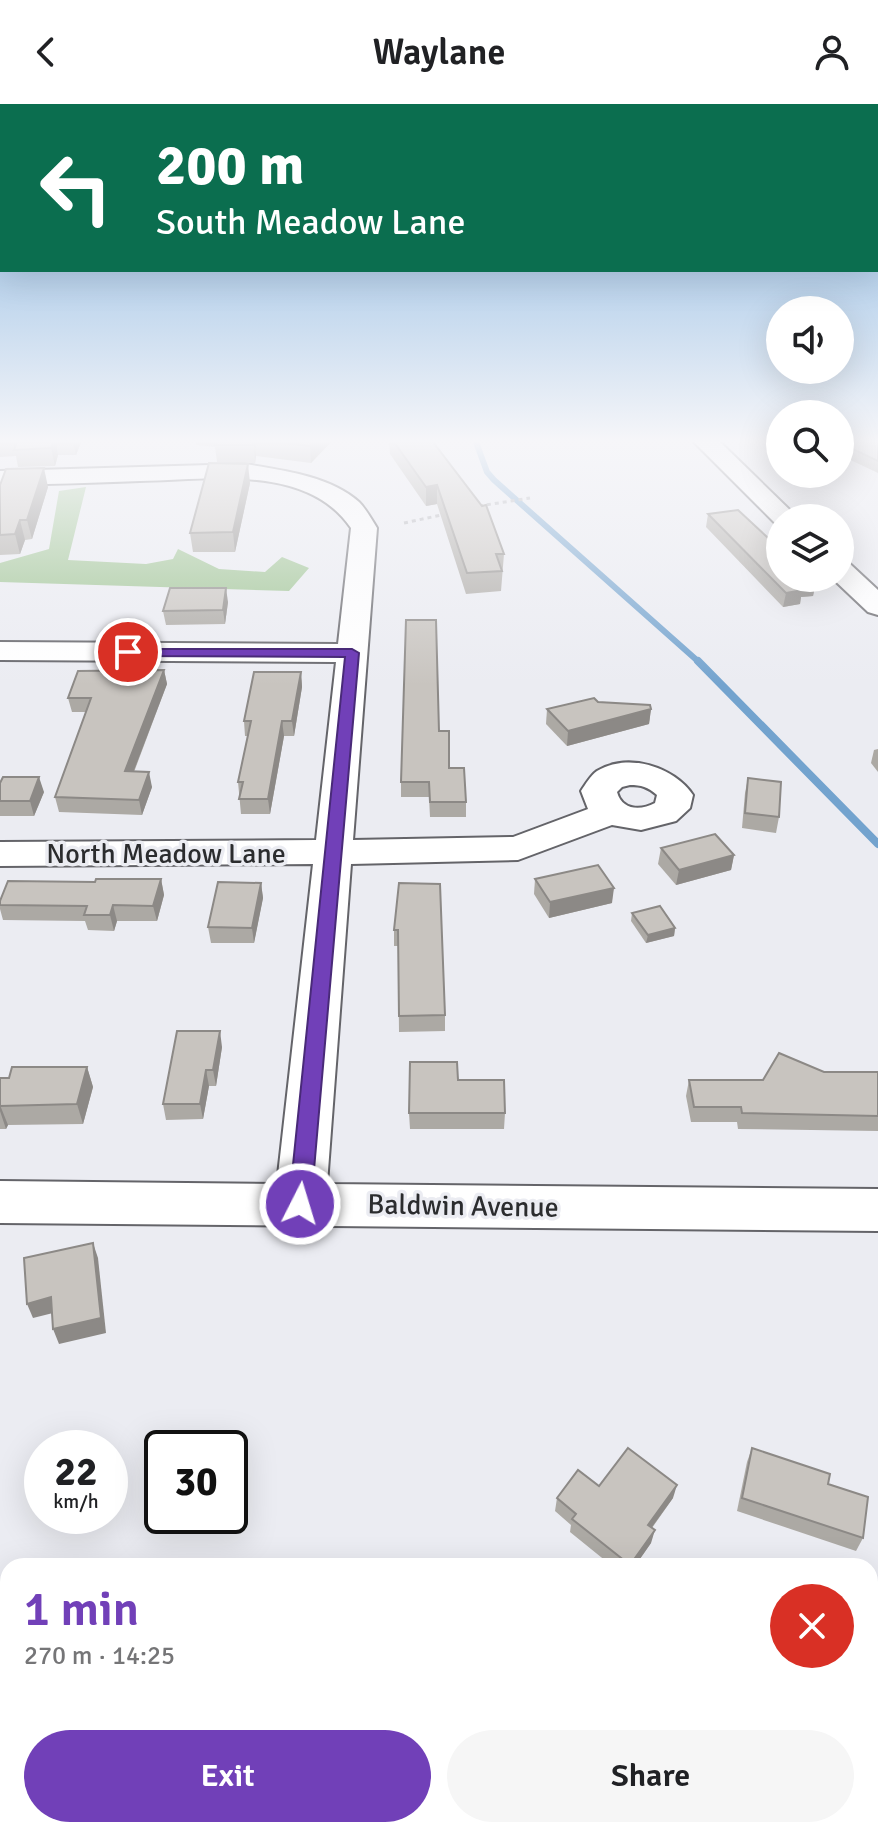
<!DOCTYPE html>
<meta charset="utf-8">
<style>
body{margin:0;font-family:Signika,sans-serif;background:#f6f6f6;color:#202124;height:100vh;display:flex;flex-direction:column;font-size:30px;white-space:nowrap}
*{box-sizing:border-box;margin:0}
p{font-size:26px;color:#757577}
.icon{flex:none;width:44px;height:44px;fill:none;stroke:currentColor;stroke-width:2;stroke-linecap:round;stroke-linejoin:round}
.map{position:relative;flex:1;overflow:hidden}
.panel{position:absolute;left:0px;top:1454px;width:878px;height:280px;display:flex;flex-direction:column;background:#fff;border-radius:24px 24px 0 0;box-shadow:0 8px 32px #0002}
.panel>*{flex:none}
.top-card{position:absolute;left:0px;top:0px;width:878px;height:168px;box-shadow:0 8px 32px #0002;background:#0b6e4f;color:#fff;overflow:hidden}
.buttons{position:absolute;left:766px;top:192px;display:grid;gap:16px}
.buttons a{display:grid;place-items:center;width:88px;height:88px;border-radius:50%;background:#fff;box-shadow:0 8px 32px #0002;font-size:40px}
.speed{position:absolute;left:24px;top:1326px;display:flex;gap:16px;font-size:40px;font-weight:700;text-align:center}
.speed>*{display:grid;place-content:center;width:104px;height:104px;border-radius:50%;background:#fff;box-shadow:0 8px 32px #0002;line-height:1}
.speed small{font-size:20px;font-weight:400}
.speed .limit{border:4px solid #111;border-radius:12px;background:#fff;color:#111}
.pin{position:absolute;display:grid;place-items:center;width:68px;height:68px;color:#fff;margin:-34px;border:4px solid #fff;border-radius:50%;box-shadow:0 2px 8px #0007}
.me{position:absolute;width:88px;margin:-44px;rotate:5deg;stroke-linejoin:round;filter:drop-shadow(0 0 6px #0008)}
.turn{display:flex;align-items:center;gap:28px;height:168px;padding:0 24px;font-size:36px}
.turn .icon{width:104px;height:104px;stroke-width:2.5}
.turn b{display:block;font-size:56px;line-height:68px}
.round{display:grid;place-items:center;flex:none;width:84px;height:84px;border-radius:42px;background:#f6f6f6}
.summary{display:flex;align-items:center;justify-content:space-between;height:136px;padding:0 24px}
h1{font-size:48px;font-weight:600;line-height:60px;color:#7140b8}
.primary-button{display:flex;gap:16px;margin-top:auto;padding:16px 24px}
.primary-button a{flex:1;height:92px;border-radius:48px;background:#7140b8;color:#fff;font-size:32px;font-weight:600;line-height:92px;text-align:center}
.primary-button a+a{background:#f6f6f6;color:#202124}
header{display:flex;justify-content:space-between;align-items:center;height:104px;padding:0 24px;background:#fff;font-size:36px;font-weight:600}
.map>svg:first-child{display:block}
.forest{fill:#9cc390}
.lines{fill:none;stroke-linecap:round;stroke-linejoin:round}
.stream-far1{stroke:#73a3ce;stroke-width:6}
.stream{stroke:#73a3ce;stroke-width:8}
.minor-casing{stroke:#646469;stroke-width:4}
.path{stroke:#adaeb3;stroke-width:3;stroke-dasharray:4 4;stroke-linecap:butt}
.minor{fill:#fff;fill-rule:evenodd}
.wall{fill:#aca9a4}
.shaded-wall{fill:#8c8986}
.building{fill:#c8c4bf;stroke:#8c8986;stroke-width:2}
.route{fill:#7140b8;stroke:#492a78;stroke-width:2}
.labels{text-anchor:middle;stroke-width:7;stroke-linejoin:round;paint-order:stroke}
.street-label{font-size:28px;fill:#2b2c2e;stroke:#ebecf2}
</style>
<header><svg class="icon" aria-label="back" viewBox="0 0 24 24"><path d="M15 5l-7 7 7 7"/></svg>Waylane<svg class="icon" aria-label="person" viewBox="0 0 24 24"><circle cx="12" cy="8" r="4"/><path d="M4 21q1-7 8-7t8 7"/></svg></header>
<div class="map">
<svg width="878" height="1734" viewBox="0 0 878 1734">
<rect width="100%" height="100%" fill="#ebecf2"/>
<polygon class="forest" points="86,383 68,456 146,460 173,455 178,445 219,465 265,468 282,453 309,464 289,487 0,478 0,459 49,445 59,387"/>
<g class="lines">
<polyline class="stream-far1" points="476,338 487,368 494,376 700,559"/>
<polyline class="stream" points="698,557 878,740"/>
<defs>
<g id="minor">
<polygon points="694,338 720,338 798,414 780,414 780,421 776,420"/>
<path d="M 245,360 C 282,366 330,372 359,398 C 366,405 372,416 377,424 L 353,736 L 513,733 L 588,705 L 581,687 C 585,681 591,671 597,667 C 629,648 674,663 693,691 L 690,704 L 676,717 L 641,726 L 612,721 L 518,756 L 351,760 L 327,1080 L 878,1085 L 878,1127 L 0,1119 L 0,1077 L 277,1080 L 313,760 L 0,762 L 0,738 L 316,736 L 336,558 L 0,556 L 0,538 L 338,540 L 351,424 C 307,359 207,376 140,377 C 94,379 47,380 0,381 L 0,367 ZM 630,681 C 641,681 648,683 657,691 L 655,699 C 640,707 622,706 617,688 L 622,683 Z"/>
<polygon points="840,458 850,460 878,486 878,511 868,508 832,474 840,474"/>
<polygon points="870,1617 878,1621 878,1693 870,1697"/>
<polygon points="870,1712 876,1726 873,1734 725,1734 722,1726 870,1726"/>
</g>
</defs>
<use href="#minor" class="minor-casing"/>
<g class="path">
<polyline points="479,402 530,394"/>
<polyline points="404,419 446,410"/>
</g>
<use href="#minor" class="minor"/>
</g>
<g class="wall">
<polygon points="0,338 81,338 76,351 58,351 55,362 18,363 16,352 0,353"/>
<polygon points="195,338 331,338 311,359 256,352 255,359 217,358 215,343 196,341"/>
<polygon points="389,338 433,338 504,450 501,487 466,490 437,400 426,402 390,350"/>
<polygon points="840,338 878,338 878,369 840,351"/>
<polygon points="250,379 235,448 193,448 190,429"/>
<polygon points="0,381 48,383 32,435 25,436 20,450 0,451"/>
<polygon points="708,410 816,478 813,492 801,493 800,500 783,503 706,423"/>
<polygon points="228,498 225,520 166,521 163,507"/>
<polygon points="164,566 167,580 134,668 152,683 142,711 59,708 55,693 86,608 72,608 68,594"/>
<polygon points="301,568 302,583 294,632 284,632 270,710 241,710 238,678 248,632 245,632 244,617"/>
<polygon points="598,598 651,605 649,620 567,642 546,620 547,605"/>
<polygon points="439,627 449,664 466,698 466,713 430,713 429,693 401,693 401,678"/>
<polygon points="878,645 878,668 871,659 874,646"/>
<polygon points="748,674 779,713 776,729 742,724 745,689"/>
<polygon points="0,679 44,688 34,712 0,712"/>
<polygon points="661,744 734,751 731,766 676,781 658,760"/>
<polygon points="161,775 164,791 157,817 117,817 114,827 88,826 85,817 3,816 0,805 0,801 95,778"/>
<polygon points="535,775 612,799 549,814 534,790"/>
<polygon points="261,779 263,794 254,839 211,839 208,823"/>
<polygon points="399,779 445,911 445,927 399,928 398,842 394,842 394,826"/>
<polygon points="632,809 675,824 674,832 646,839 631,817"/>
<polygon points="222,943 216,982 209,982 203,1015 166,1016 163,1000"/>
<polygon points="87,963 93,983 83,1020 8,1021 6,1025 0,1025 0,974 9,974"/>
<polygon points="824,968 878,968 878,1027 738,1025 737,1018 691,1018 686,992 689,976 763,976"/>
<polygon points="458,976 505,1009 504,1025 410,1025 409,1009"/>
<polygon points="752,1344 828,1380 863,1434 856,1447 737,1407 747,1358"/>
<polygon points="599,1382 673,1394 652,1424 651,1439 635,1462 612,1462 570,1428 571,1421 555,1407 557,1394"/>
</g>
<g class="shaded-wall">
<polygon points="53,338 56,338 58,351 55,362 51,344"/>
<polygon points="73,338 81,338 76,351"/>
<polygon points="254,338 255,338 256,352 255,359"/>
<polygon points="314,338 331,338 311,359 310,342"/>
<polygon points="248,360 250,379 235,448 233,428"/>
<polygon points="44,364 48,383 32,435 27,416"/>
<polygon points="437,381 437,400 426,402 426,383"/>
<polygon points="20,416 25,436 20,450 15,430"/>
<polygon points="816,478 813,492 801,493 800,500 783,503 786,489 803,480"/>
<polygon points="226,484 228,498 225,520 223,506"/>
<polygon points="164,566 167,580 128,682 125,667"/>
<polygon points="301,568 302,583 294,632 292,617"/>
<polygon points="651,605 649,620 567,642 568,627"/>
<polygon points="282,617 284,632 270,710 268,695"/>
<polygon points="149,668 152,683 142,711 139,696"/>
<polygon points="39,673 44,688 34,712 30,697"/>
<polygon points="734,751 731,766 676,781 679,766"/>
<polygon points="161,775 164,791 157,817 153,802"/>
<polygon points="261,779 263,794 254,839 252,824"/>
<polygon points="614,784 612,799 549,814 550,798"/>
<polygon points="113,801 117,817 114,827 110,811"/>
<polygon points="675,824 674,832 646,839 648,831"/>
<polygon points="220,927 222,943 216,982 213,966"/>
<polygon points="87,963 93,983 83,1020 77,1000"/>
<polygon points="206,966 209,982 203,1015 200,1000"/>
<polygon points="0,1001 8,1021 6,1025 0,1007"/>
<polygon points="93,1139 98,1154 106,1229 59,1240 53,1225"/>
<polygon points="51,1193 57,1208 33,1214 27,1200"/>
<polygon points="677,1381 673,1394 644,1434 648,1421"/>
<polygon points="655,1426 651,1439 635,1462 630,1462"/>
<polygon points="8,1666 8,1679 1,1682 0,1684 0,1669"/>
</g>
<g class="building">
<polygon points="17,338 53,338 51,344 14,346"/>
<polygon points="217,338 254,338 253,341 215,341"/>
<polygon points="280,338 314,338 310,342"/>
<polygon points="394,338 433,338 482,402 486,401 504,450 496,450 502,467 467,469 437,381 426,383"/>
<polygon points="840,338 878,338 878,357 840,339"/>
<polygon points="209,359 248,360 233,428 190,429"/>
<polygon points="44,364 27,416 20,416 15,430 0,431 0,381 6,365"/>
<polygon points="738,406 780,445 780,474 812,474 816,478 803,480 803,486 786,489 708,410"/>
<polygon points="170,484 226,484 223,506 163,507"/>
<polygon points="406,516 436,516 439,627 449,627 449,664 464,664 466,698 430,698 429,678 401,678"/>
<polygon points="164,566 125,667 149,668 139,696 55,693 91,594 68,594 78,567"/>
<polygon points="254,568 301,568 292,617 282,617 268,695 239,695 243,678 238,678 251,617 244,617"/>
<polygon points="594,594 598,598 650,601 651,605 568,627 547,605"/>
<polygon points="3,673 39,673 30,697 0,697 0,679"/>
<polygon points="748,674 781,678 779,713 745,709"/>
<polygon points="715,730 734,751 679,766 661,744"/>
<polygon points="598,761 614,784 550,798 535,775"/>
<polygon points="96,775 161,775 153,802 113,801 110,811 84,811 87,802 0,801 0,797 8,777 95,778"/>
<polygon points="218,778 261,779 252,824 208,823"/>
<polygon points="399,779 440,780 445,911 399,912 398,826 394,826"/>
<polygon points="660,802 675,824 648,831 632,809"/>
<polygon points="177,927 220,927 213,966 206,966 200,1000 163,1000"/>
<polygon points="779,949 824,968 878,968 878,1012 742,1009 741,1003 694,1003 689,976 763,976"/>
<polygon points="410,958 457,958 458,976 504,976 505,1009 409,1009"/>
<polygon points="12,963 87,963 77,1000 0,1002 0,974 9,974"/>
<polygon points="93,1139 101,1214 53,1225 51,1193 27,1200 24,1154"/>
<polygon points="628,1344 677,1381 648,1421 655,1426 630,1461 572,1415 576,1410 557,1394 578,1366 599,1382"/>
<polygon points="752,1344 830,1370 828,1380 868,1393 863,1434 742,1394"/>
<polygon points="8,1588 8,1666 0,1669 0,1591"/>
<polygon points="308,1726 323,1726 325,1734 288,1734"/>
<polygon points="525,1726 627,1726 629,1732 626,1734 510,1734"/>
</g>
<linearGradient id="sky" x2="0" y2="1"><stop stop-color="#79adde"/><stop offset="0.58" stop-color="#f6f6f9"/><stop offset="1" stop-color="#f6f6f9" stop-opacity="0"/></linearGradient>
<rect width="878" height="581" fill="url(#sky)"/>
<polygon class="route" points="123,545 352,545 359,549 311,1100 308,1106 300,1109 293,1106 289,1100 345,553 128,552 123,550"/>
<g class="labels">
<g class="street-label">
<text x="166" y="759">North Meadow Lane</text>
<text transform="translate(463 1101) rotate(1)" y="10">Baldwin Avenue</text>
</g>
</g>
</svg>
<div class="buttons">
<a><svg class="icon" aria-label="sound" viewBox="0 0 24 24"><path d="M4 9h4l5-4v14l-5-4H4zM17 9q2 3 0 6"/></svg></a>
<a><svg class="icon" aria-label="search" viewBox="0 0 24 24"><circle cx="10" cy="10" r="6"/><path d="M15 15l6 6"/></svg></a>
<a><svg class="icon" aria-label="layers" viewBox="0 0 24 24"><path d="M12 4l9 5-9 5-9-5zM3 14l9 5 9-5"/></svg></a>
</div>
<div class="speed"><div>22<small>km/h</small></div><div class="limit">30</div></div>
<div class="pin" style="left:128px;top:548px;background:#d93025"><svg class="icon" aria-label="arrive" viewBox="0 0 24 24"><path d="M6 21V4h12l-3 4 3 4H6"/></svg></div>
<svg class="me" style="left:300px;top:1100px" viewBox="-20 -20 40 40"><circle r="17" fill="#7140b8" stroke="#fff" stroke-width="3"/><path d="M0-11L8 9 0 5-8 9z" fill="#fff"/></svg>
<div class="top-card">
<div class="turn"><svg class="icon" aria-label="left" viewBox="0 0 24 24"><path d="M17 20v-9H6M10 6l-5 5 5 5"/></svg><div><b>200 m</b>South Meadow Lane</div></div>
</div>
<section class="panel">
<div class="summary"><div><h1>1 min</h1><p>270 m · 14:25</p></div><a class="round" style="background:#d93025;color:#fff"><svg class="icon" aria-label="close" viewBox="0 0 24 24"><path d="M6 6l12 12M18 6L6 18"/></svg></a></div>
<div class="primary-button"><a>Exit</a><a>Share</a></div>
</section>
</div>
